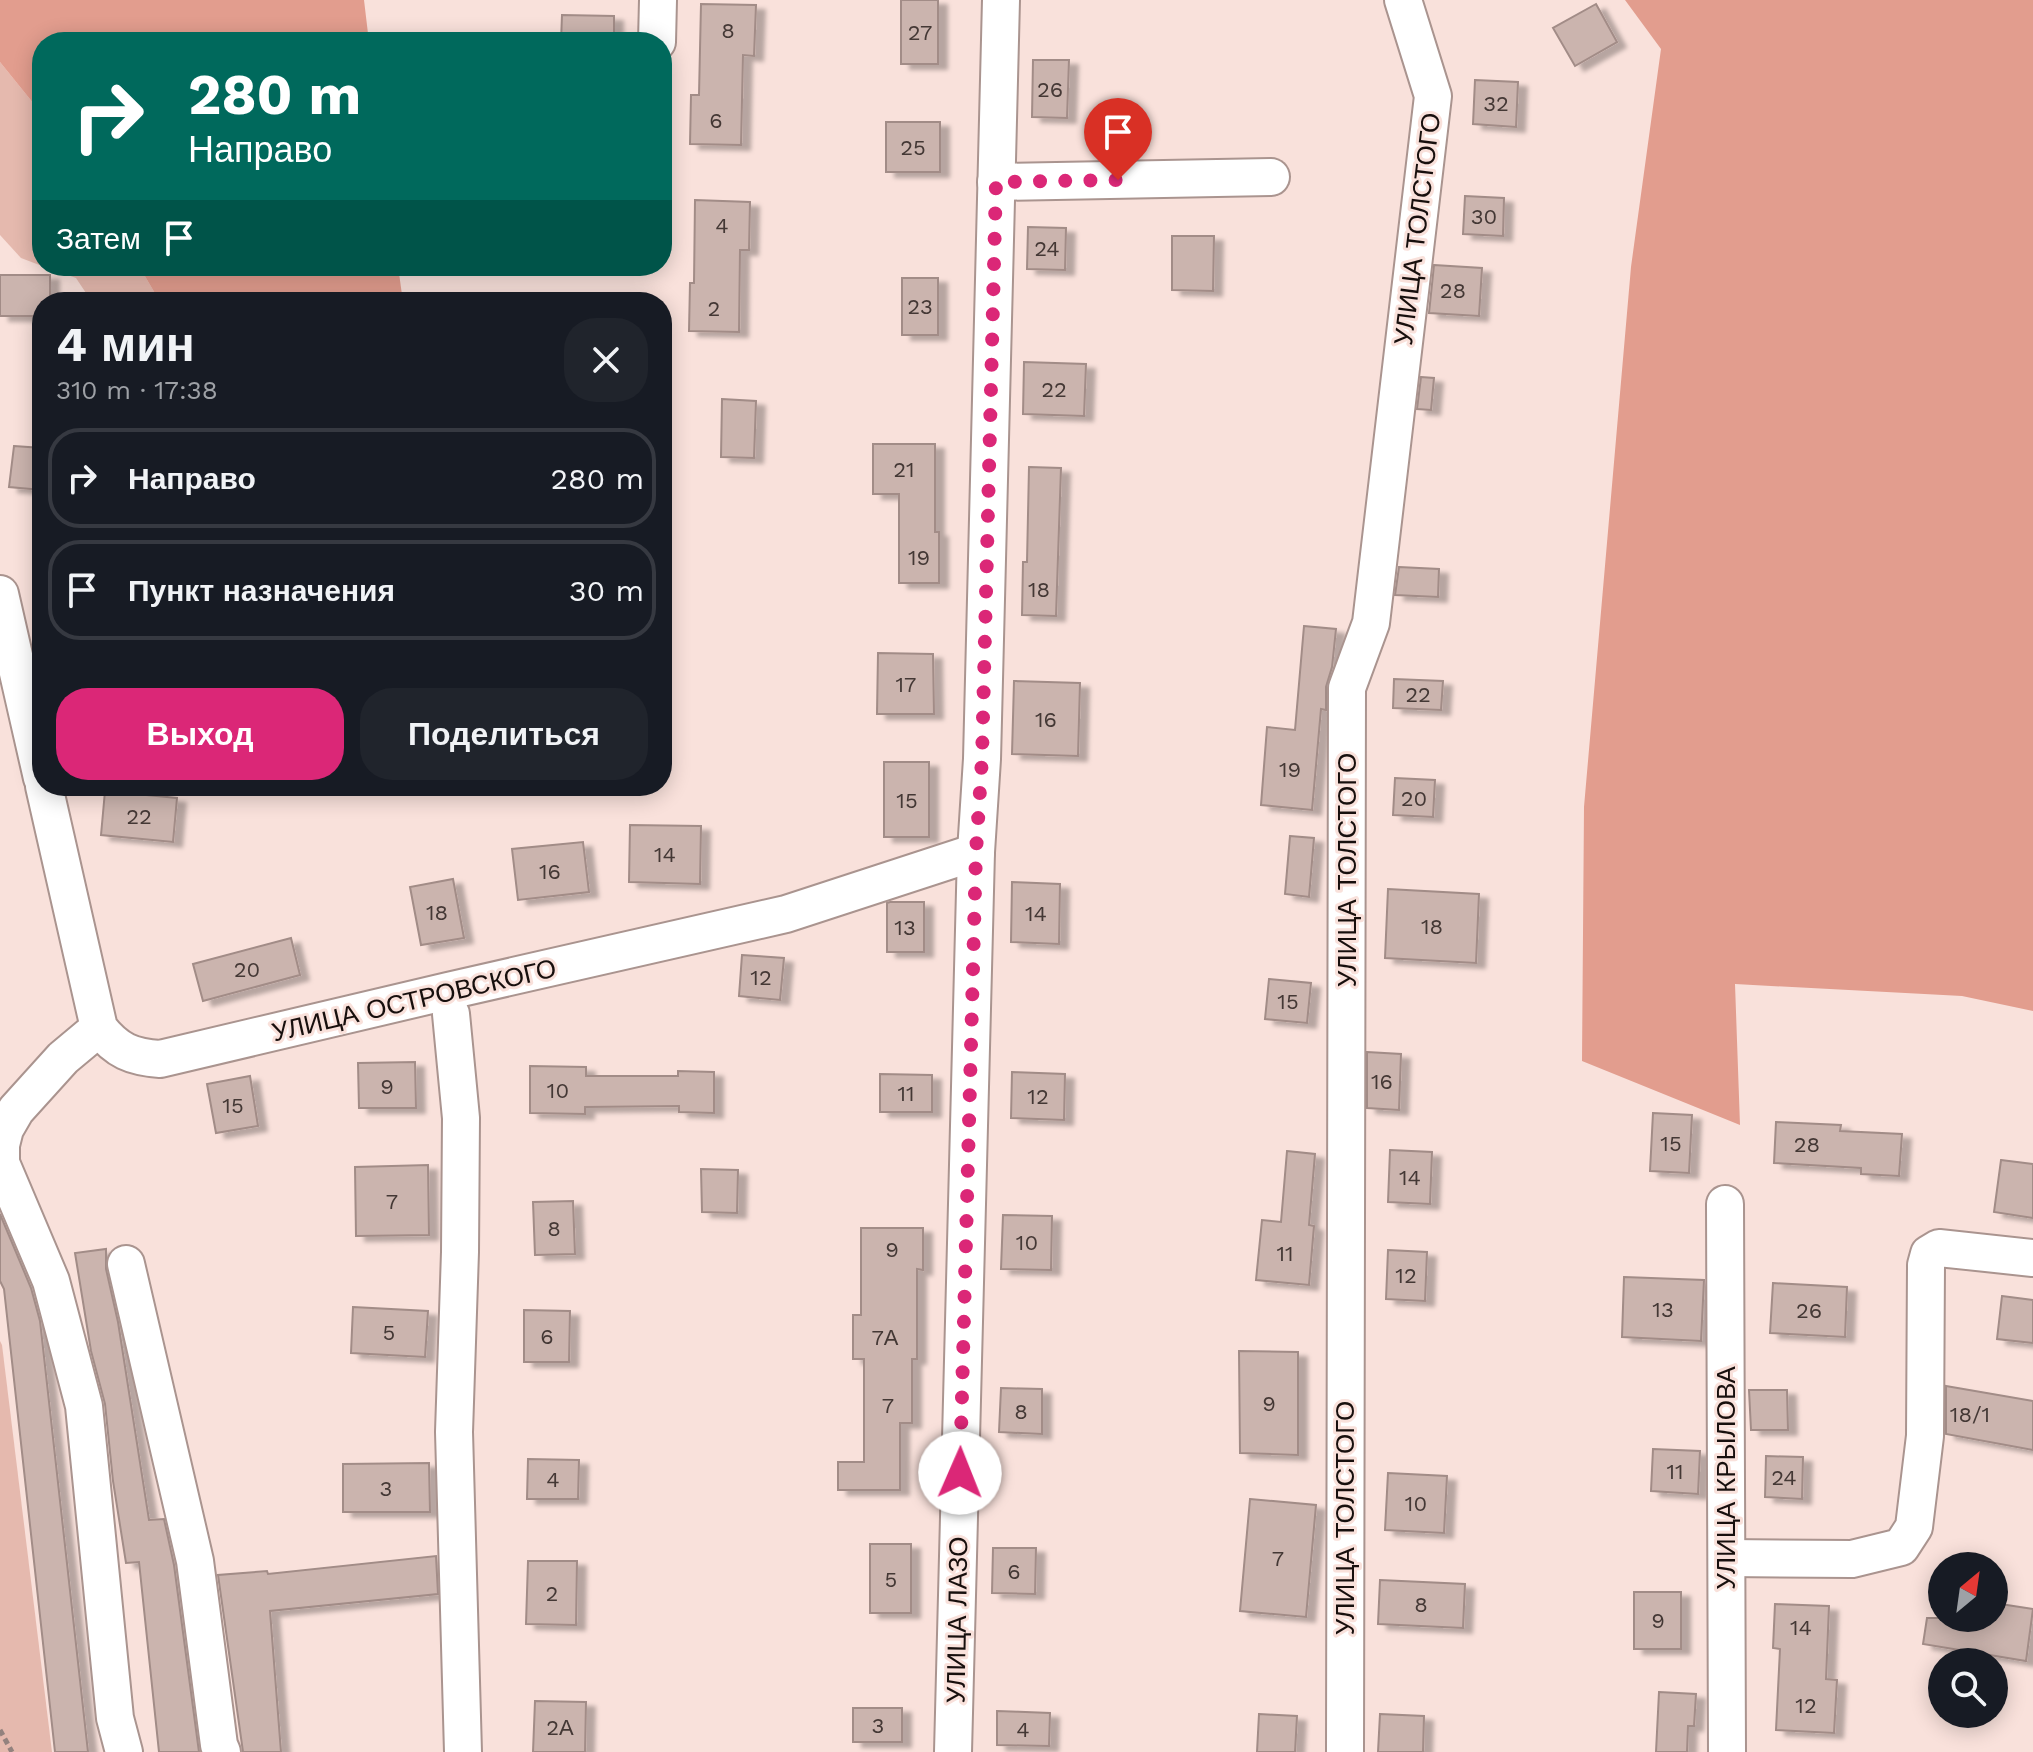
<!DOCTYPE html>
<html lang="ru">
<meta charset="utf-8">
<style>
body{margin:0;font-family:"Work Sans",sans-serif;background:#20242c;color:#f1f3f6;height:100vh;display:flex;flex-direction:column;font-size:30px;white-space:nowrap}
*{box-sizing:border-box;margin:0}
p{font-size:26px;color:#9ea1a6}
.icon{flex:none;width:44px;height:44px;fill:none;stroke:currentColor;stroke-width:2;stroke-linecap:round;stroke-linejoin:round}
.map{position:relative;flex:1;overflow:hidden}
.details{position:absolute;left:32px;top:292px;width:640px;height:504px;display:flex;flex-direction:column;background:#171b24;border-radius:32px;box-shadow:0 4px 20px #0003}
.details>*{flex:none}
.hud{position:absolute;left:32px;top:32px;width:640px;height:244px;border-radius:32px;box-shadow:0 4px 20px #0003;background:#00695c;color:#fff;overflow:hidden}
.needle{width:52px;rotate:29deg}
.fabs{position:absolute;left:1928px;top:1552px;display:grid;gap:16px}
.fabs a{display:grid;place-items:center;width:80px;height:80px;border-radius:50%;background:#171b24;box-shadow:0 4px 20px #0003;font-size:40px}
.pin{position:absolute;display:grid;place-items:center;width:68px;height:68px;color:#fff;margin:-82px -34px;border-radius:50% 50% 50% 0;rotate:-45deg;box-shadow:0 0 8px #0007}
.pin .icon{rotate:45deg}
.me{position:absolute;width:88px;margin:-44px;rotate:1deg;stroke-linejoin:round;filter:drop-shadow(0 0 6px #0008)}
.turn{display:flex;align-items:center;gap:28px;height:168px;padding:0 24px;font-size:36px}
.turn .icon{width:104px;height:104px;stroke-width:2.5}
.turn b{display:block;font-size:56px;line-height:68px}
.then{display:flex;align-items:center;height:76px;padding:0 24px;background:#0003;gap:16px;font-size:30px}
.round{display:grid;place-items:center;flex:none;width:84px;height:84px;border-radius:32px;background:#20242c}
.overview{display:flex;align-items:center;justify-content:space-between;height:136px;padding:0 24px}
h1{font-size:48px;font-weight:700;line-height:60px}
.button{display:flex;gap:16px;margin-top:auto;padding:16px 24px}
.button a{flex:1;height:92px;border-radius:32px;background:#db2777;color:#fff;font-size:32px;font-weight:700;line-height:92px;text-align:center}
.button a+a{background:#20242c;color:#f1f3f6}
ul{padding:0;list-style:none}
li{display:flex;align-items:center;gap:24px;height:100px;margin:0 16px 12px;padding:0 8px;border:4px solid #363941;border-radius:32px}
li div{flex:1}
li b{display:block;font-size:30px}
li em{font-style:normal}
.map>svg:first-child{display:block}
.green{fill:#e5b9ae}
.forest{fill:#e29d8e}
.building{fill:#cbb4ae;stroke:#a28c87;stroke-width:2;filter:url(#shadow)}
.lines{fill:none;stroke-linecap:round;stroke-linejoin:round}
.minor-casing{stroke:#aa948f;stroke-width:40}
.path{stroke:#93827e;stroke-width:5;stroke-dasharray:6 4;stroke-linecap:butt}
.minor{stroke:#fff;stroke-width:36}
.route{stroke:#db2777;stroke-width:14;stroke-dasharray:0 25.2}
.labels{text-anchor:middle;stroke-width:6;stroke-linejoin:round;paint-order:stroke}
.number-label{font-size:22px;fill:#443835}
.street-label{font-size:26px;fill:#170f0d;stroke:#f9e1db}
</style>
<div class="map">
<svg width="2033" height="1752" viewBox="0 0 2033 1752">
<defs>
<filter id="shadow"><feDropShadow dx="9" dy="5" stdDeviation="2" flood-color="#0004"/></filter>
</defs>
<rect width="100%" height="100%" fill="#f9e1db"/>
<g class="green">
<polygon points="0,62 42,114 42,266 21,258 0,235"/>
<polygon points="43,266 139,266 160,302 92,302 76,278"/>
<polygon points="0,1341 2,1345 52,1752 0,1752"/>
</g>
<g class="forest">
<polygon points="0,0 364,0 369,42 42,42 42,114 0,62"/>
<polygon points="1625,0 2033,0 2033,1011 1962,996 1735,984 1740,1125 1582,1061 1584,807 1631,267 1661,49"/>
<polygon points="139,266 398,266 403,302 160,302"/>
</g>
<g class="building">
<rect x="901" y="0" width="37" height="64"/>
<polygon points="701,4 756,5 754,56 743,55 741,145 690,144 691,95 699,95"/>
<polygon points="1596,4 1617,42 1575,66 1553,28"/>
<polygon points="562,15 614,16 614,42 561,42"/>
<polygon points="1033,60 1069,60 1067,118 1032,117"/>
<polygon points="1475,80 1518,82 1516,127 1473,124"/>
<rect x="886" y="122" width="54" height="50"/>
<polygon points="1465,196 1504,198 1503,236 1463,234"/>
<polygon points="695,200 750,202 749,250 740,250 739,332 689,331 690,283 694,283"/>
<polygon points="1028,227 1066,228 1065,270 1027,269"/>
<polygon points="1172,236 1214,236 1213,291 1172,290"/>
<polygon points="1434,265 1482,268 1479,316 1429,313"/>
<polygon points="0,275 50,275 50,302 42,302 42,316 0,316"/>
<rect x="902" y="278" width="36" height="57"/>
<polygon points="1024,362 1086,364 1084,416 1023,414"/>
<polygon points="1421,377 1434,378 1431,410 1417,409"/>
<polygon points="722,399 756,401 754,458 721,457"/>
<polygon points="873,444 935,444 935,532 939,532 939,583 899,583 899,494 873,494"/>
<polygon points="14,446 42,448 42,490 9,487"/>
<polygon points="1029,467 1061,468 1056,616 1022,615 1023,562 1027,562"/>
<polygon points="1399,567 1439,569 1438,597 1395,595"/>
<polygon points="1304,626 1336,629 1332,667 1326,687 1326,710 1321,709 1312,810 1261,805 1267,727 1295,730"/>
<polygon points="878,653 933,654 934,714 877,714"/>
<polygon points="1394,679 1443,681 1441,710 1393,708"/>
<polygon points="1014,681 1080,683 1078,756 1012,754"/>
<rect x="884" y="762" width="45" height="75"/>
<polygon points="1395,778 1435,780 1433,817 1393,815"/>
<polygon points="105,791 177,798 173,842 101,835"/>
<polygon points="630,825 701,826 700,884 629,882"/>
<polygon points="1290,836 1314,838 1309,897 1285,894"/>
<polygon points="583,842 589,892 518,900 512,849"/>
<polygon points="453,879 464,938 421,945 410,887"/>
<polygon points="1012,882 1060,884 1059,944 1011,942"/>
<polygon points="1388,889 1479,894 1476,963 1385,958"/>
<polygon points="890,902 924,902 924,952 887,952 887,903"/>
<polygon points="291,938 300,975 203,1001 193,964"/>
<polygon points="742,955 784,958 780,1000 739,996"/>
<polygon points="1269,979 1311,983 1307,1023 1265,1019"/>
<polygon points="1367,1052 1401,1054 1399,1110 1367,1108"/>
<polygon points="415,1062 416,1108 359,1108 358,1063"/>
<polygon points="530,1066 586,1067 586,1076 678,1076 678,1071 714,1072 714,1113 679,1112 679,1106 585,1107 585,1114 530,1113"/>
<polygon points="1012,1072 1065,1074 1064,1120 1011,1118"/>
<polygon points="880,1074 932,1075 932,1112 880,1112"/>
<polygon points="250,1076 258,1126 216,1133 207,1084"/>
<polygon points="1653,1113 1692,1115 1689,1173 1650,1171"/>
<polygon points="1776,1122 1841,1125 1840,1131 1902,1134 1899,1176 1861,1174 1861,1168 1774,1163"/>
<polygon points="1390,1150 1432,1152 1430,1204 1388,1202"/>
<polygon points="1287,1151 1315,1154 1309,1225 1314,1226 1309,1285 1256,1280 1262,1220 1281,1222"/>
<polygon points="2001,1160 2033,1164 2033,1218 1994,1212"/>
<polygon points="428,1165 429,1235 356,1236 355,1167"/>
<polygon points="701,1169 738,1170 737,1213 702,1212"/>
<polygon points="573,1201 575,1254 535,1255 533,1202"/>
<polygon points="0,1214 31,1288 40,1321 88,1752 55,1752 4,1289 0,1281"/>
<polygon points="1003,1215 1052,1216 1051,1270 1001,1269"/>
<polygon points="861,1228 923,1228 923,1270 917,1269 917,1359 912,1359 912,1423 900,1423 900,1490 838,1490 838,1462 864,1462 864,1359 853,1359 853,1315 861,1315"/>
<polygon points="106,1249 106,1269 118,1322 149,1520 164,1519 174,1565 199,1752 159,1752 139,1562 126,1563 113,1481 105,1404 91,1351 75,1253"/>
<polygon points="1388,1250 1427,1252 1425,1301 1386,1299"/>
<polygon points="1624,1277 1704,1280 1701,1341 1622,1337"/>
<polygon points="1773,1283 1847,1287 1845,1337 1770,1333"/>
<polygon points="2002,1296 2033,1300 2033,1343 1997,1339"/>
<polygon points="353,1307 428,1311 425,1357 351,1353"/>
<polygon points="524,1310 570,1311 569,1362 524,1362"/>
<polygon points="1239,1351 1298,1352 1298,1455 1240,1453"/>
<polygon points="1946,1386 2033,1401 2033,1450 1946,1434"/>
<polygon points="1001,1388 1042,1389 1042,1434 999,1432"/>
<polygon points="1749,1390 1787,1390 1788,1430 1751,1430"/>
<polygon points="1653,1449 1700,1451 1698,1494 1651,1491"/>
<polygon points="1766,1456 1803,1457 1802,1499 1765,1497"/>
<polygon points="528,1459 579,1460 578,1499 527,1499"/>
<polygon points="429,1463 430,1512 343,1512 343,1464"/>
<polygon points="1388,1473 1447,1476 1444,1533 1385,1530"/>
<polygon points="1250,1499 1316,1505 1306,1617 1240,1611"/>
<rect x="870" y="1544" width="41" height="69"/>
<polygon points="993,1548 1036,1548 1035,1594 992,1593"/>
<polygon points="436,1556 438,1594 270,1611 281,1752 243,1752 218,1575 267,1571 268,1574"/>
<polygon points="528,1561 577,1561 576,1625 526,1624"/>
<polygon points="1380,1580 1465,1584 1463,1628 1378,1624"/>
<rect x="1634" y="1592" width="47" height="57"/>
<polygon points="1994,1603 2033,1609 2026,1661 1923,1644 1927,1618 1994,1618"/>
<polygon points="1775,1604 1829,1606 1826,1679 1837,1680 1834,1733 1776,1730 1780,1649 1773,1648"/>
<polygon points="1659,1692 1696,1694 1694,1726 1688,1726 1687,1752 1656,1752"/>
<polygon points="535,1701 586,1702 585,1752 533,1752"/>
<rect x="853" y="1708" width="49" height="34"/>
<polygon points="997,1711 1050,1713 1049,1746 997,1745"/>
<polygon points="1259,1714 1297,1716 1295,1752 1257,1752"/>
<polygon points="1380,1714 1424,1716 1423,1752 1378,1752"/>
</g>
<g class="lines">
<defs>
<g id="minor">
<polyline points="657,42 658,0"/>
<polyline points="996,182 1271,177"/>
<polyline points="0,594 42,778"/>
<path d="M 44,786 L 99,1028 C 117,1051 132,1057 160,1059 L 448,991 L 786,914 L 976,852"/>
<polyline points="451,1014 461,1118 460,1252 454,1432 463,1752"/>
<polyline points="99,1028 63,1058 16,1110 5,1129 1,1145 1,1163 51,1281 84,1406 115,1718 124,1752"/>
<polyline points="1725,1204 1727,1752"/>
<polyline points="126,1264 195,1561 219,1745 222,1752"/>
<polyline points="1727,1558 1852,1559 1901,1547 1914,1527 1925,1436 1926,1265 1929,1254 1939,1248 2033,1258"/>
<polyline points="953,1752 976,852 982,759 1001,0"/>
<polyline points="1345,1752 1347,688 1371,623 1433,96 1403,0"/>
</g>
</defs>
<use href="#minor" class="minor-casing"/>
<polyline class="path" points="0,1730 12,1752"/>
<use href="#minor" class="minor"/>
</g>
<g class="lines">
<polyline class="route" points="960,1473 976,852 982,759 996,182 1118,180"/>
</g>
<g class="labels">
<g class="number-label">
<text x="728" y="38">8</text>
<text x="920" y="40">27</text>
<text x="1050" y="97">26</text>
<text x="1496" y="111">32</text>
<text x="716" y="128">6</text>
<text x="913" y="155">25</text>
<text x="1484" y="224">30</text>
<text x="722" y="233">4</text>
<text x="1047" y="256">24</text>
<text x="1453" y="298">28</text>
<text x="920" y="314">23</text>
<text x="714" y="316">2</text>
<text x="1054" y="397">22</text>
<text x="904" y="477">21</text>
<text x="919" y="565">19</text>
<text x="1039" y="597">18</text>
<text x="906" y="692">17</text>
<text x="1418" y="702">22</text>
<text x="1046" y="727">16</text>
<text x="1290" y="777">19</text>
<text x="1414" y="806">20</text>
<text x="907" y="808">15</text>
<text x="139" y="824">22</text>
<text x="665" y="862">14</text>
<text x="550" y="879">16</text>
<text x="437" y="920">18</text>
<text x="1036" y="921">14</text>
<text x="1432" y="934">18</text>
<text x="905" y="935">13</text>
<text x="247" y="977">20</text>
<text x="761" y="985">12</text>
<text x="1288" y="1009">15</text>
<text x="1382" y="1089">16</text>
<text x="387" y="1094">9</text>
<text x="558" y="1098">10</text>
<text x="906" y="1101">11</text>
<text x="1038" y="1104">12</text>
<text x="233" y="1113">15</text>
<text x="1671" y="1151">15</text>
<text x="1807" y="1152">28</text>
<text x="1410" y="1185">14</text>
<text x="392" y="1209">7</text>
<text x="554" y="1236">8</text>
<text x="1027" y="1250">10</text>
<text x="892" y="1257">9</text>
<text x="1285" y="1261">11</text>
<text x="1406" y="1283">12</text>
<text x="1663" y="1317">13</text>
<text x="1809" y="1318">26</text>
<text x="389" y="1340">5</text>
<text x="547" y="1344">6</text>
<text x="885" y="1345">7А</text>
<text x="1269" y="1411">9</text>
<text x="888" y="1413">7</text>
<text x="1021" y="1419">8</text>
<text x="1970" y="1422">18/1</text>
<text x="1675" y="1479">11</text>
<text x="1784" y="1485">24</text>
<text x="553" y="1487">4</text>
<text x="386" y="1496">3</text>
<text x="1416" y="1511">10</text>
<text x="1278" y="1566">7</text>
<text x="1014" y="1579">6</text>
<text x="891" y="1587">5</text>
<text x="552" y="1601">2</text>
<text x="1421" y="1612">8</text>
<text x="1658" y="1628">9</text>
<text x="1801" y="1635">14</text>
<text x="1806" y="1713">12</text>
<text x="878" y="1733">3</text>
<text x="560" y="1735">2А</text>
<text x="1023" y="1737">4</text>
</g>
<g class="street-label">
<text transform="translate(1417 229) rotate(-83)" y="9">УЛИЦА ТОЛСТОГО</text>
<text transform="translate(1347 870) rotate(-90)" y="9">УЛИЦА ТОЛСТОГО</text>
<text transform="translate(414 1000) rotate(-13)" y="9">УЛИЦА ОСТРОВСКОГО</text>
<text transform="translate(1726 1478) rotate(-90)" y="9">УЛИЦА КРЫЛОВА</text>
<text transform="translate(1345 1518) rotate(-90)" y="9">УЛИЦА ТОЛСТОГО</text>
<text transform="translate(957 1620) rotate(-89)" y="9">УЛИЦА ЛАЗО</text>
</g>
</g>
</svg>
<div class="fabs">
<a><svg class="needle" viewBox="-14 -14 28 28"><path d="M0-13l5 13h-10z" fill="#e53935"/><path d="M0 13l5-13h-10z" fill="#9ea1a6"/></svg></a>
<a><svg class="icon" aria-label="search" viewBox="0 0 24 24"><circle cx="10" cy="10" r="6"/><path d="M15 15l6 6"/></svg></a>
</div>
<div class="pin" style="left:1118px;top:180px;background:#d93025"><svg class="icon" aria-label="arrive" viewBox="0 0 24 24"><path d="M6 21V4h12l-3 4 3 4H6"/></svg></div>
<svg class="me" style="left:960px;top:1473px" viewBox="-20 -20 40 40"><circle r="19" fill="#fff"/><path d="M0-13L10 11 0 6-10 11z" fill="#db2777"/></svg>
<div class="hud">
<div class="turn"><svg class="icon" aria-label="right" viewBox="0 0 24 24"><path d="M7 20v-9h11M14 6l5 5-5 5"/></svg><div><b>280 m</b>Направо</div></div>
<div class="then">Затем<svg class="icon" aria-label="arrive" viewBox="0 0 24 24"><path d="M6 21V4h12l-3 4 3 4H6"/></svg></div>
</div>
<section class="details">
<div class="overview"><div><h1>4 мин</h1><p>310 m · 17:38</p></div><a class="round"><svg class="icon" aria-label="close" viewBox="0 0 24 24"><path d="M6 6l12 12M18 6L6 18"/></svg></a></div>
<ul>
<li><svg class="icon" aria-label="right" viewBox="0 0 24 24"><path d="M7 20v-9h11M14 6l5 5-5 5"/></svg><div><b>Направо</b></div><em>280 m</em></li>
<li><svg class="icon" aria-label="arrive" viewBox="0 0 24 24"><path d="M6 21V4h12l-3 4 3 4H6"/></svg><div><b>Пункт назначения</b></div><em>30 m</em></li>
</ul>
<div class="button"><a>Выход</a><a>Поделиться</a></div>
</section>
</div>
